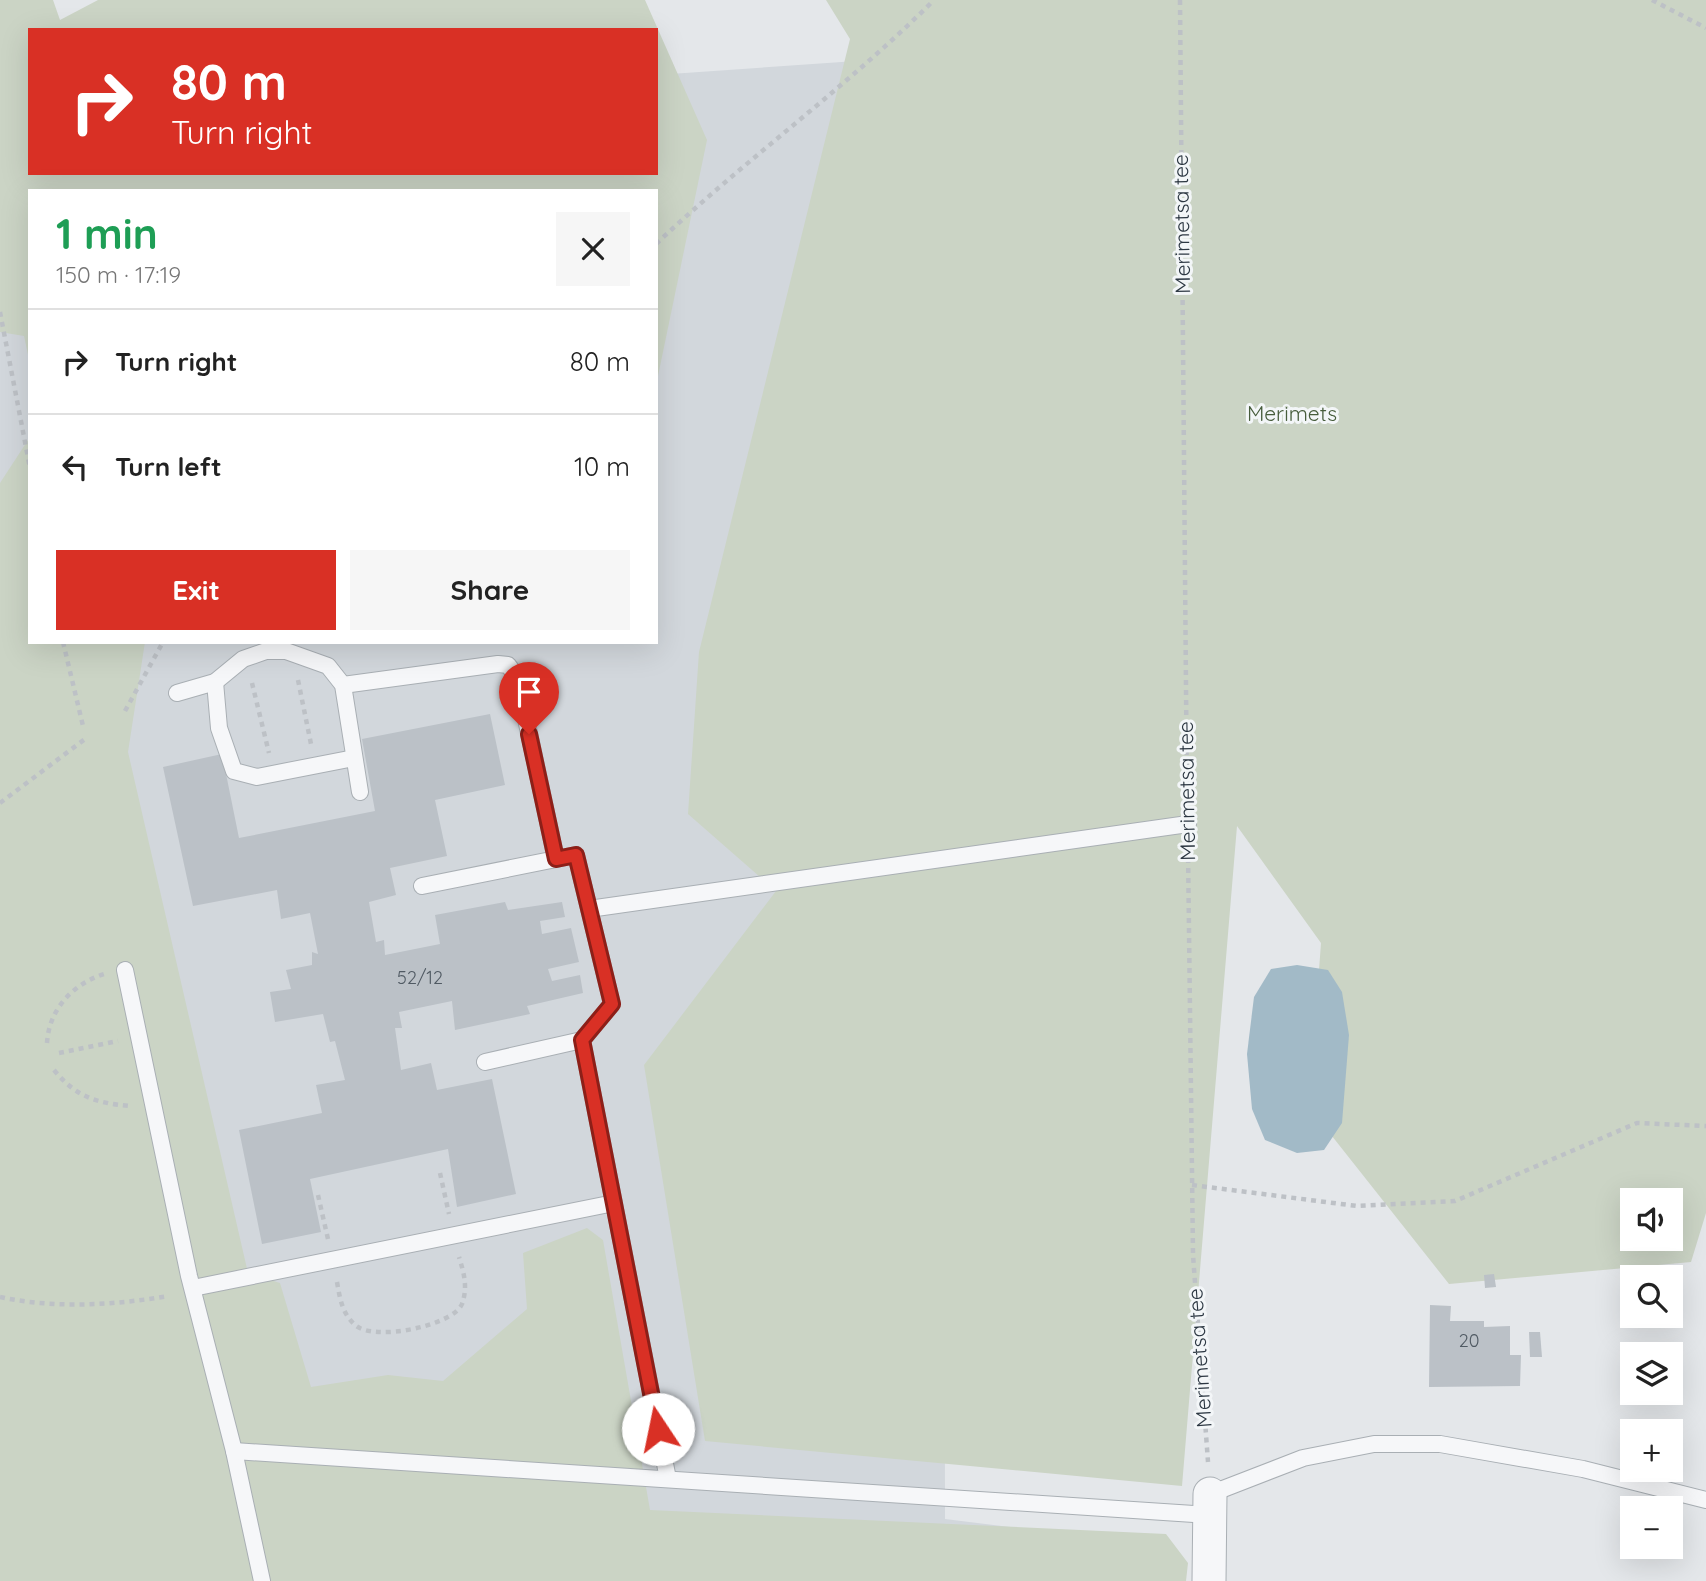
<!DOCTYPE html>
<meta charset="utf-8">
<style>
body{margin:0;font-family:Quicksand,sans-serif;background:#f6f6f6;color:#222;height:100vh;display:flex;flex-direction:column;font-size:26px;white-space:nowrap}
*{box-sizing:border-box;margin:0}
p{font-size:23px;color:#767676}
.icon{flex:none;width:38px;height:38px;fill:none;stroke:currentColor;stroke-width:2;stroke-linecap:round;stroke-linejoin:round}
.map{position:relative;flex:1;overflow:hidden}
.details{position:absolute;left:28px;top:189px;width:630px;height:455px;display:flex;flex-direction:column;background:#fff;border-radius:0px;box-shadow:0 7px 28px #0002}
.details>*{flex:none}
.hud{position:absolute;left:28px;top:28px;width:630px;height:147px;border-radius:0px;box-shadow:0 7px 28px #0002;background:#d93025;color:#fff;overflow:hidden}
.fabs{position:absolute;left:1620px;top:1188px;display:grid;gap:14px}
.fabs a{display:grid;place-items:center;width:63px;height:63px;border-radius:0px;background:#fff;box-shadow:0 7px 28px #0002;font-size:35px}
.pin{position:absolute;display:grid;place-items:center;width:60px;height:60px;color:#fff;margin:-72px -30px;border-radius:50% 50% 50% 0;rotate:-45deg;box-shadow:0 0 7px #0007}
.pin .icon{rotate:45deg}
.me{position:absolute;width:77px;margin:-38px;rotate:349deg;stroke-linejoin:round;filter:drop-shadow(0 0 5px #0008)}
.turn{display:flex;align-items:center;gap:24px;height:147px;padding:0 28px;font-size:32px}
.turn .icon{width:91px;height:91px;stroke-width:2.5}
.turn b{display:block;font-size:49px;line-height:60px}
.round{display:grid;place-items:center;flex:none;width:74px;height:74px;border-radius:0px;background:#f6f6f6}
.summary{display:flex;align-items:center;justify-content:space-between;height:119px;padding:0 28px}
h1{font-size:42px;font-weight:800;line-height:52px;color:#1e9e55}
.action{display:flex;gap:14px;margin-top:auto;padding:14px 28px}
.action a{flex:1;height:80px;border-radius:0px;background:#d93025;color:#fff;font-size:28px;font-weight:800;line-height:80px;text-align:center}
.action a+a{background:#f6f6f6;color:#222}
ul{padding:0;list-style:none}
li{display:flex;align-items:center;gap:21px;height:105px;padding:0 28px;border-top:2px solid #e0e0e0}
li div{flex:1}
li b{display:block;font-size:26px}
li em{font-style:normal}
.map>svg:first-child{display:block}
.built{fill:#d2d7dc;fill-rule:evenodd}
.green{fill:#cbd4c5;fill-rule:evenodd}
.water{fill:#a2bac7}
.building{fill:#bbc1c7}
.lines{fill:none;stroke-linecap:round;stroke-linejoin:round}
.lane-casing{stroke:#a9afb4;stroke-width:18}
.street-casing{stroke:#a9afb4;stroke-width:35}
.path{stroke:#bdc1c6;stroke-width:4.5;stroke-dasharray:5 5;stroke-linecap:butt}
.lane{stroke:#f6f7f9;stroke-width:16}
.street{stroke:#f6f7f9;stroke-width:33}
.route-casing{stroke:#8d1f18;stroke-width:18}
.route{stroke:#d93025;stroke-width:12}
.labels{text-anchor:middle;stroke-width:6;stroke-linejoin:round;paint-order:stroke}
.number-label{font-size:18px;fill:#505a63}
.street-label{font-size:21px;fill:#2c3742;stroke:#f3f6f8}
.park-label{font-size:21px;fill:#465c3b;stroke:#f3f6f8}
</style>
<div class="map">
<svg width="1706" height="1581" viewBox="0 0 1706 1581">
<rect width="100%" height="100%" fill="#e4e7ea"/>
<path class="built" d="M 943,55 L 945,1519 L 1139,1543 L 0,1581 L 0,122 L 30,173 L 656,173 L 656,75 ZM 30,191 L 656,191 L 656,642 L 30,642 Z"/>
<g class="green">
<path d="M 0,0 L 53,0 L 60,20 L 98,0 L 645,0 L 707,140 L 658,376 L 656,378 L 656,191 L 30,191 L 30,364 L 24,336 L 0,332 ZM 30,30 L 656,30 L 656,173 L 30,173 Z"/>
<path d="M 826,0 L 1706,0 L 1706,1213 L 1691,1262 L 1449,1284 L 1309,1107 L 1321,943 L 1237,826 L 1182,1486 L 705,1441 L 644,1065 L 776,891 L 688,814 L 699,652 L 850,39 ZM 1633,1200 L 1671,1200 L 1671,1239 L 1633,1239 Z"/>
<polygon points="30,437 30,642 145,642 128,752 248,1273 280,1283 311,1387 388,1375 443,1381 527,1309 523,1253 587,1228 603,1240 650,1510 1166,1534 1188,1563 1186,1581 0,1581 0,483"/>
</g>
<polygon class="water" points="1297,965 1328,970 1342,992 1349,1035 1342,1123 1324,1150 1297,1153 1265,1140 1252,1109 1247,1054 1254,997 1271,969"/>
<g class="building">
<polygon points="490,714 505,785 435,800 447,856 390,868 396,895 369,902 376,942 384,940 385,955 440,944 435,915 505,902 508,910 562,902 565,917 540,921 542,934 571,928 579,962 548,969 552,981 580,975 583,993 527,1006 530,1014 455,1030 452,1001 399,1012 402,1028 395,1028 401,1070 431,1063 437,1090 492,1079 516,1194 457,1207 448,1149 310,1179 321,1232 262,1244 239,1130 322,1113 316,1085 345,1080 335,1041 330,1042 323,1014 275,1022 270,992 291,989 286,970 312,965 312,952 318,954 310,913 281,919 277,890 193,906 163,767 222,754 239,838 375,811 362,739"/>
<polygon points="1494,1274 1496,1287 1485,1288 1484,1275"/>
<polygon points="1430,1305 1451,1306 1450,1321 1484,1321 1484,1327 1510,1326 1510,1355 1521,1355 1520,1386 1429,1387"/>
<polygon points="1529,1332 1540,1332 1542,1357 1530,1357"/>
</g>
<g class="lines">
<defs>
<g id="lane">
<polyline points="215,682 219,728 234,771 257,777 354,758"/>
<polyline points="343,685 498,664 508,665 517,677 556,859"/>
<polyline points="177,693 215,682 243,659 266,651 286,651 328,666 343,685 360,792"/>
<polyline points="422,886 576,855 612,1004 582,1040"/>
<polyline points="589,909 1188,824"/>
<polyline points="125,970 189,1276 234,1451 262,1581"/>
<polyline points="485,1062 582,1040 668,1479"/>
<polyline points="193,1288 614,1203"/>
<polyline points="234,1451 1209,1515"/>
<polyline points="1210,1494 1303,1458 1374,1444 1440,1444 1583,1469 1706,1500"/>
</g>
<polyline id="street" points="1209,1581 1210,1494"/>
</defs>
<use href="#lane" class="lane-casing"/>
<use href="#street" class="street-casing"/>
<g class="path">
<polyline points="1180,0 1187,801"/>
<polyline points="1652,0 1706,28"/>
<path d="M 656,244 C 746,159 847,87 934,0"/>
<polyline points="0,312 30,468"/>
<polyline points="63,642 83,726"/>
<polyline points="298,680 311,744"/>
<polyline points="252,683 269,753"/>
<polyline points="125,711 163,642"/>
<polyline points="0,803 85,739"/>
<polyline points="1188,848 1193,1255 1208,1462"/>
<path d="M 47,1043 C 49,1009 73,984 104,974"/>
<polyline points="59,1053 118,1041"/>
<path d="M 54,1070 C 76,1097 96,1103 130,1106"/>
<polyline points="440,1173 449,1214"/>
<polyline points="1192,1185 1357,1206 1455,1201 1637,1123 1706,1126"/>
<polyline points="318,1195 328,1239"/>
<path d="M 337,1282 C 340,1299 342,1313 355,1325 C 373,1342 453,1326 462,1304 C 468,1287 464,1273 459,1257"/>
<path d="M 0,1297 C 56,1309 114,1305 169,1296"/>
</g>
<use href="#lane" class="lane"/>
<use href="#street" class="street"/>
</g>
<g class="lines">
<defs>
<polyline id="route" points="529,734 556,859 576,855 612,1004 582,1040 658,1429"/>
</defs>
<use href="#route" class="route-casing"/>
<use href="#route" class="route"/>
</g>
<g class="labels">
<g class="number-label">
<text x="420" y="984">52/12</text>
<text x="1469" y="1347">20</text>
</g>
<g class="street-label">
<text transform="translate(1182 224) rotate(-91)" y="7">Merimetsa tee</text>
<text transform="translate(1187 791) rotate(-91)" y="7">Merimetsa tee</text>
<text transform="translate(1200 1358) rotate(-94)" y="7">Merimetsa tee</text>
</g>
<g class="park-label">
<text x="1292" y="421">Merimets</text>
</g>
</g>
</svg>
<div class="fabs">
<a><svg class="icon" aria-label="sound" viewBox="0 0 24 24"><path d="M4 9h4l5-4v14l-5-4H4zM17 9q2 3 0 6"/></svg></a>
<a><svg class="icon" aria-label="search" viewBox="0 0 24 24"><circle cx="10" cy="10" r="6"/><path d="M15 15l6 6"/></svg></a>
<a><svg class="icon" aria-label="layers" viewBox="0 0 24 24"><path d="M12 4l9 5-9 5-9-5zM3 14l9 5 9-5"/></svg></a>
<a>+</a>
<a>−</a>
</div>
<div class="pin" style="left:529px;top:734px;background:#d93025"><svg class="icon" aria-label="arrive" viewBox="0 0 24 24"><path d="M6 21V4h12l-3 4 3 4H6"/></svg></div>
<svg class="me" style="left:658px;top:1429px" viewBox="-20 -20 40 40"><circle r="19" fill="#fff"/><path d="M0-13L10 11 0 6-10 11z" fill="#d93025"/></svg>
<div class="hud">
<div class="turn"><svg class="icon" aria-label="right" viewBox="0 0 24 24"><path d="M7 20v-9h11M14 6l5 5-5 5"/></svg><div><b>80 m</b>Turn right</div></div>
</div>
<section class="details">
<div class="summary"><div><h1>1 min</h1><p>150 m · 17:19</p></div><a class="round"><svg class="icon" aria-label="close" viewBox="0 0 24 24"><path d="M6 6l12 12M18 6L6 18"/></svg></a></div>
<ul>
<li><svg class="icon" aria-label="right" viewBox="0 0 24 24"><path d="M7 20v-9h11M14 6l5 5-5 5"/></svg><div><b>Turn right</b></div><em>80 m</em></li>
<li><svg class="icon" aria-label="left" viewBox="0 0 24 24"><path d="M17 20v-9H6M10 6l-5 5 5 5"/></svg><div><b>Turn left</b></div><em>10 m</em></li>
</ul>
<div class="action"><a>Exit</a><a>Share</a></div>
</section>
</div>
